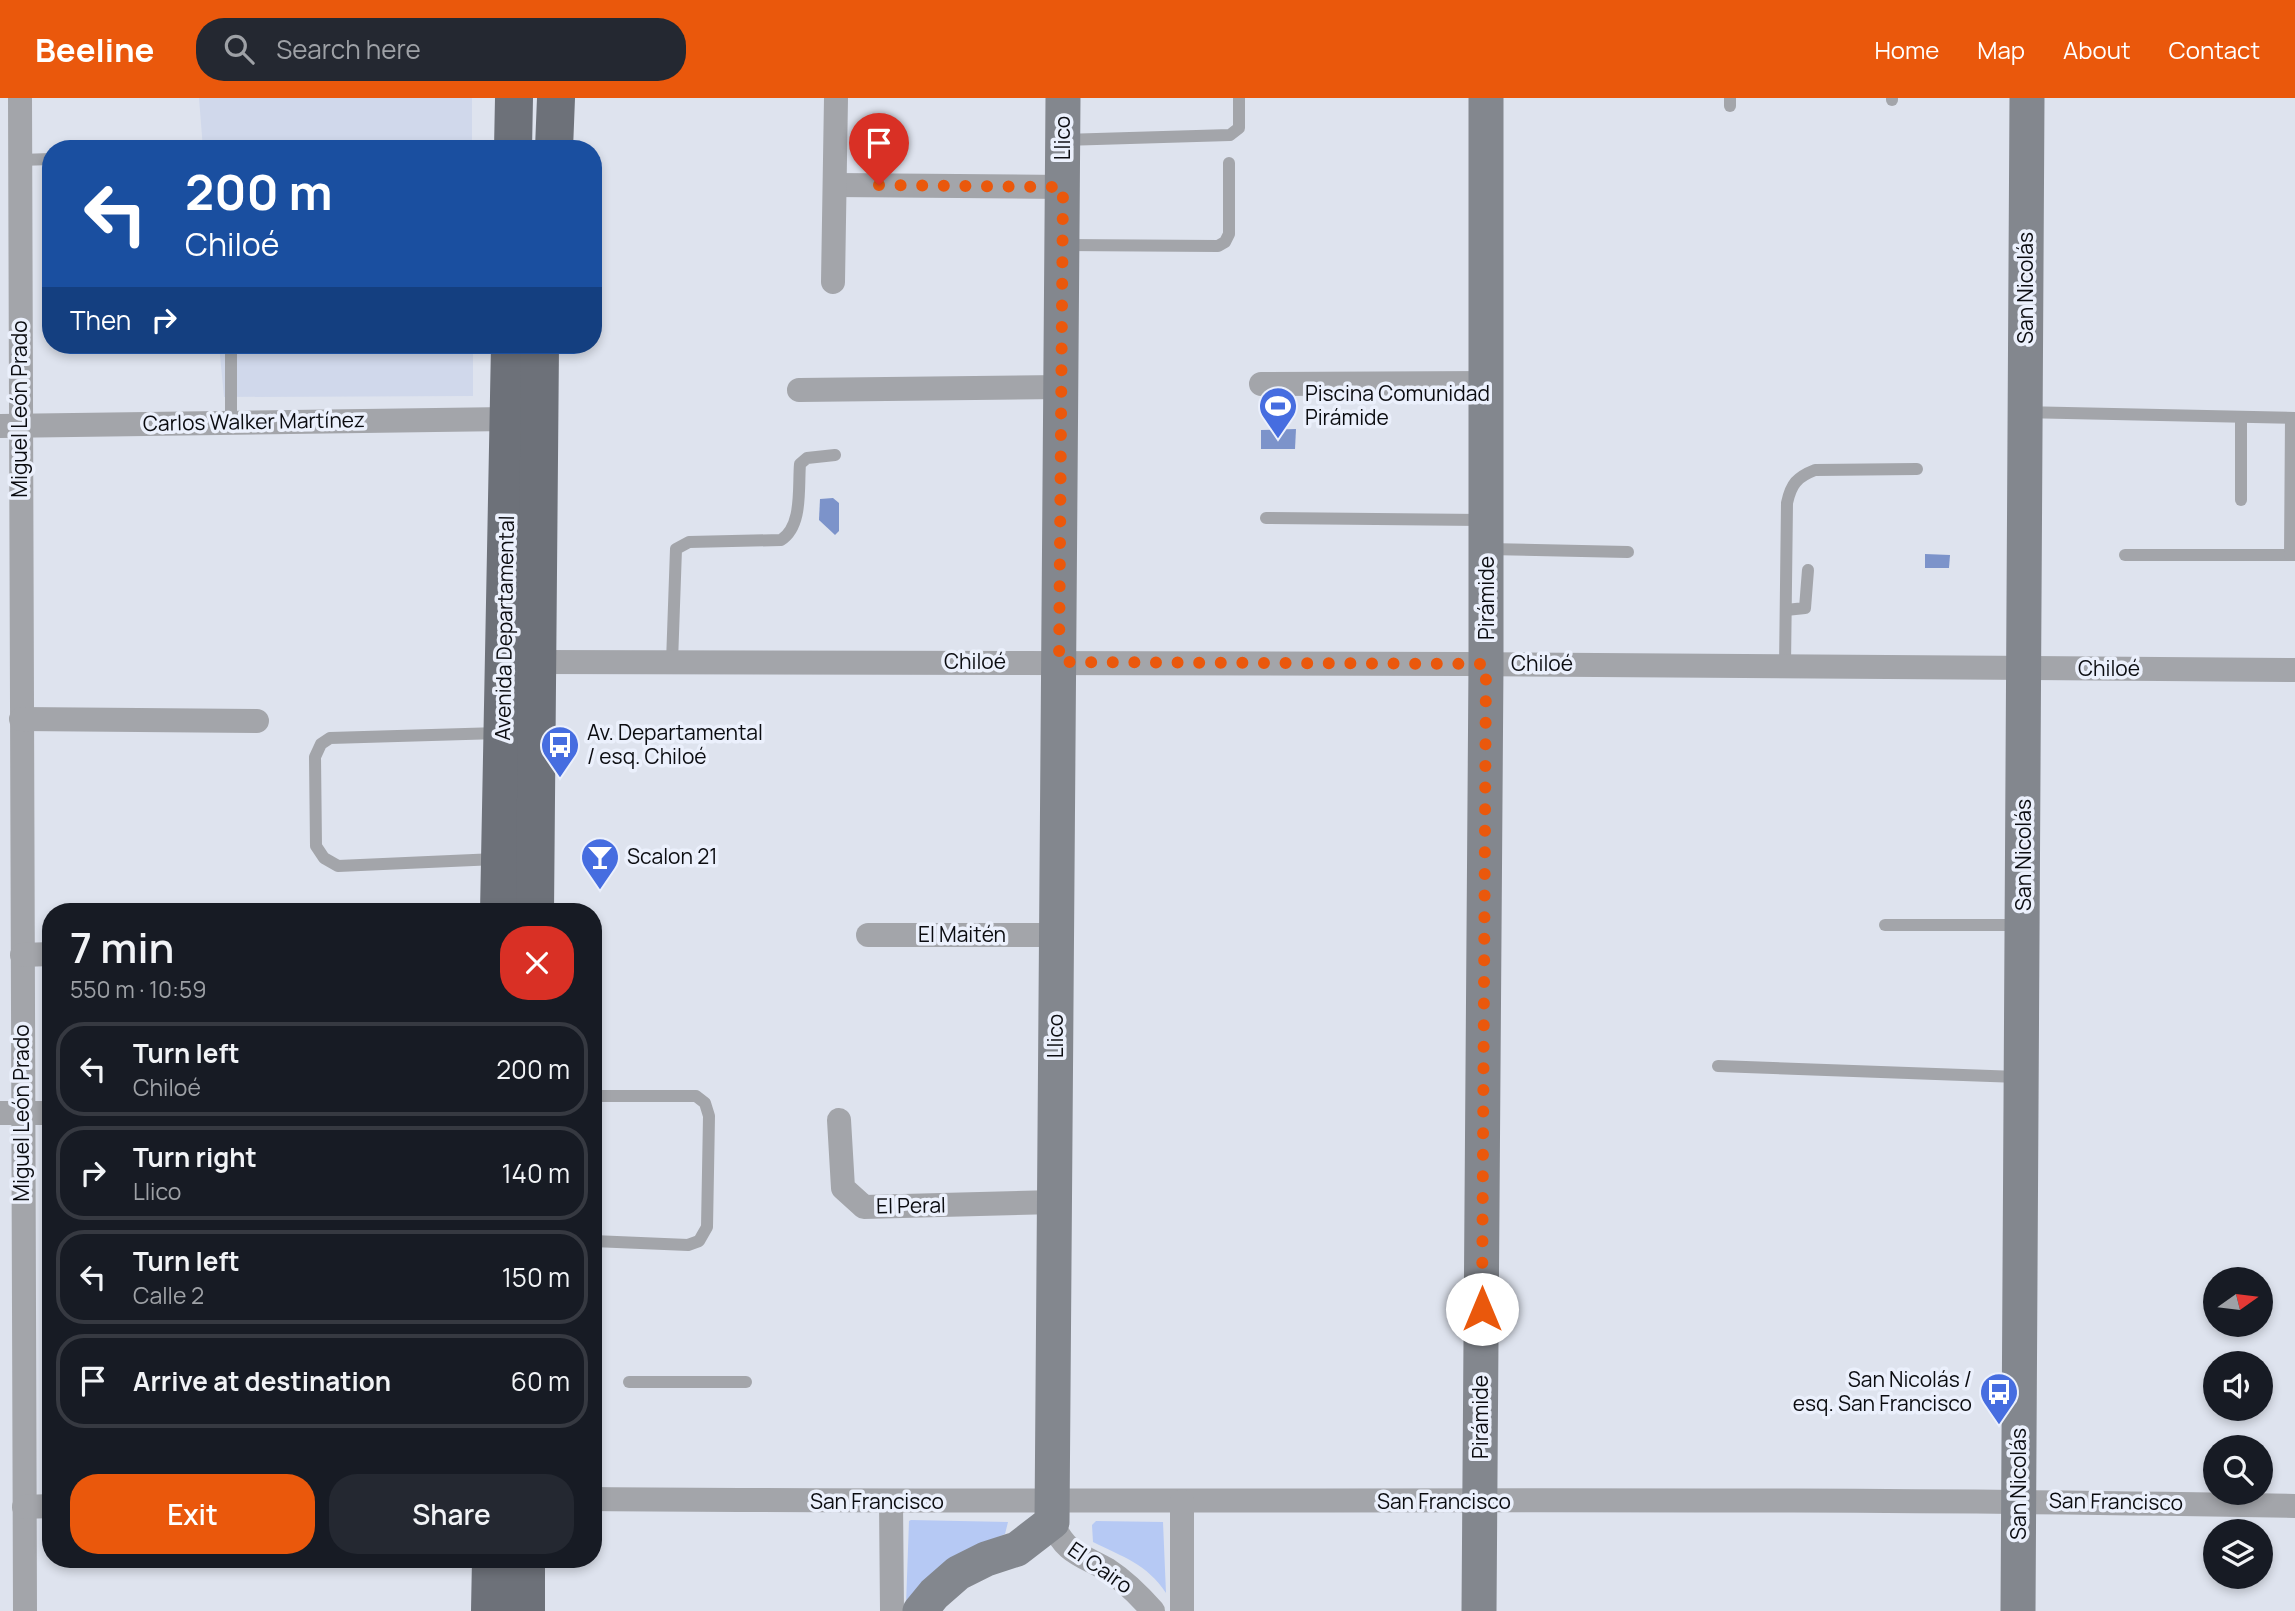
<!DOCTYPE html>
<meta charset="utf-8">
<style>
body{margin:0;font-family:Manrope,sans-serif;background:#242831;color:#f1f3f6;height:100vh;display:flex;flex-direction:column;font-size:26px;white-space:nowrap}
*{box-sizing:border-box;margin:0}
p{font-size:23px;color:#9ea1a6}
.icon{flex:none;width:38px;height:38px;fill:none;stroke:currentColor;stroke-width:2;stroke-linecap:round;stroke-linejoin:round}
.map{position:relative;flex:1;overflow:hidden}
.drawer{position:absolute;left:42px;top:805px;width:560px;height:665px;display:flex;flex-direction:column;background:#171b24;border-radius:28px;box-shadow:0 4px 10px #0003}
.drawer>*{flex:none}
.banner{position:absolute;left:42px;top:42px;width:560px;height:214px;border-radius:28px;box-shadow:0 4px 10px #0003;background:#1a4fa0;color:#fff;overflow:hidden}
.needle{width:46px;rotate:76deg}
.controls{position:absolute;left:2203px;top:1169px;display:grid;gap:14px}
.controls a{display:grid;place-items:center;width:70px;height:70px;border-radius:50%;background:#171b24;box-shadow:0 4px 10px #0003;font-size:35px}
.pin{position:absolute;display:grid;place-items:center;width:60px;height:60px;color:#fff;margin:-72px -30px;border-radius:50% 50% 50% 0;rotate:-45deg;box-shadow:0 0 7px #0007}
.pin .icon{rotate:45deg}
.me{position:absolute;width:77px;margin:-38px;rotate:0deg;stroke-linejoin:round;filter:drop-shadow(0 0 5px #0008)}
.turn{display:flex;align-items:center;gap:24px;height:147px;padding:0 28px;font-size:32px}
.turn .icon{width:91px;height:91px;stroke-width:2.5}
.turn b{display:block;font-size:49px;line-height:60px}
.then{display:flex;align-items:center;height:66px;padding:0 28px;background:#0003;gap:14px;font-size:26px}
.round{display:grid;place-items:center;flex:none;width:74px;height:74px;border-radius:28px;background:#242831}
.overview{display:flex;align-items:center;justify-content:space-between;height:119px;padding:0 28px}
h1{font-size:42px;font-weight:600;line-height:52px}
.primary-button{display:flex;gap:14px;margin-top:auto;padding:14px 28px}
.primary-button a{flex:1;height:80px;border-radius:28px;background:#ea580c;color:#fff;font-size:28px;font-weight:600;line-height:80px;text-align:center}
.primary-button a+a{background:#242831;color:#f1f3f6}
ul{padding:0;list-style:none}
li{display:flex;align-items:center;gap:21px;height:94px;margin:0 14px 10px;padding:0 14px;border:4px solid #363941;border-radius:28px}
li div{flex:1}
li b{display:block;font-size:26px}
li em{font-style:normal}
header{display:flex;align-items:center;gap:42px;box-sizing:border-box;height:98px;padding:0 35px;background:#ea580c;color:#fff}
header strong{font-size:33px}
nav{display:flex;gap:38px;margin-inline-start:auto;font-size:24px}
.search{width:490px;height:63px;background:#242831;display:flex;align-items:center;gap:18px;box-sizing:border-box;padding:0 24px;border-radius:28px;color:#9ea1a6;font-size:26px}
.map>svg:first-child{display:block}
.built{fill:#d0d8eb}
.green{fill:#b6c9f4}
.water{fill:#7c93ca}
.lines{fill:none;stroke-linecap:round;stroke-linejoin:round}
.lane{stroke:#a3a5aa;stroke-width:12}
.street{stroke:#a3a5aa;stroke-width:24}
.secondary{stroke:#83878e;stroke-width:35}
.primary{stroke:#6d7179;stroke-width:38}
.route{stroke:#ea580c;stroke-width:12;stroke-dasharray:0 21.6}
.labels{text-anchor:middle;stroke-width:7;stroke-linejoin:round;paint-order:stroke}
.street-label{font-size:21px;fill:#0b0c10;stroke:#ebf0fc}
.poi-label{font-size:21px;fill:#0b0c10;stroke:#ebf0fc;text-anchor:start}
</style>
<header>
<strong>Beeline</strong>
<div class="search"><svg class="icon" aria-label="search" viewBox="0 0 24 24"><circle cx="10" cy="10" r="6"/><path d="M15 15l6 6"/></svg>Search here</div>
<nav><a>Home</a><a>Map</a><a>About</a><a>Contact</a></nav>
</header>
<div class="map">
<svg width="2295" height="1513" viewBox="0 0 2295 1513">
<rect width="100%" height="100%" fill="#dee3ee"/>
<g class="built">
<polygon points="199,0 472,0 472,51 203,51"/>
<polygon points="219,247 473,247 473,298 224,299"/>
</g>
<g class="green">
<polygon points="909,1423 911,1422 1008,1424 1005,1436 954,1458 906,1507"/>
<path d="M 1096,1423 L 1163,1424 L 1166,1495 C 1147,1466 1123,1459 1093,1444 L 1092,1427 Z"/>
</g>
<g class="water">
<polygon points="1296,331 1295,351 1261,351 1261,332"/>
<polygon points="833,400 839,405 839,433 835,437 819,422 820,401"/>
<polygon points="1925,456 1950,457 1949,470 1925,470"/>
</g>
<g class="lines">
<g class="lane">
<polyline points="1892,2 1892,0"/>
<polyline points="1730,8 1730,0"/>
<polyline points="1063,42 1230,37 1239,30 1239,0"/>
<polyline points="20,62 51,61"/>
<polyline points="1063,147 1218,148 1225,144 1229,136 1229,65"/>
<polyline points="228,247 231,251 231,324"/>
<polyline points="2026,314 2295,320"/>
<polyline points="2241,402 2241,319"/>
<polyline points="1266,420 1482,422"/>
<polyline points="1488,451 1628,454"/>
<polyline points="2125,457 2295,457"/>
<polyline points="2290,457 2291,320"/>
<polyline points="1786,512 1805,510 1808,472"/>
<path d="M 672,564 L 676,451 L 689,444 L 781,442 C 803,428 798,390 800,366 L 807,360 L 835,357"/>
<path d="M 1785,568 L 1787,405 C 1791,386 1797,379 1815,372 L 1917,371"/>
<polyline points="496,761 338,768 324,760 316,748 315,659 321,646 330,640 499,635"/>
<polyline points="1885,827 2019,827"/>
<polyline points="1718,968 2018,979"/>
<polyline points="593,1143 688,1147 699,1143 707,1129 709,1018 705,1005 696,998 600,998"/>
<polyline points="629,1284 746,1284"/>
</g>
<g class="street">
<polyline points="20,0 25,1513"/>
<polyline points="835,87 1063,89"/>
<polyline points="833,184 836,0"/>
<polyline points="1261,286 1487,285"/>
<polyline points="799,292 1061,289"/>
<polyline points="0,328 508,321"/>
<polyline points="538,564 1464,566 2295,572"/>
<polyline points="21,621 257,623"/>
<polyline points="868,837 1057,837"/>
<polyline points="22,857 51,856"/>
<polyline points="0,1015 51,1015"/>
<polyline points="839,1022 843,1090 864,1109 1055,1104"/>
<path d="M 593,1401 C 1160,1406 1728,1397 2295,1408"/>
<polyline points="1182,1403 1182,1513"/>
<polyline points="891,1404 892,1513"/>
<polyline points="24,1409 51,1408"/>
<path d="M 1052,1424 C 1065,1455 1080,1456 1108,1472 C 1125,1483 1139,1497 1153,1513"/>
</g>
<g class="secondary">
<polyline points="920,1513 934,1496 958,1475 986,1461 1017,1451 1052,1424 1063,0"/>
<polyline points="1479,1513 1486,566 1486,0"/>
<polyline points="2018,1513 2027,0"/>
</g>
<g class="primary">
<polyline points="513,51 514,0"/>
<polyline points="554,51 556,0"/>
<polyline points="499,814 510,247"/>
<polyline points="535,814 540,247"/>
<polyline points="490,1513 491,1461"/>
<polyline points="526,1513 526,1461"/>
</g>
</g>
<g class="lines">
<polyline class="route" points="879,87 1063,89 1059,564 1486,566 1482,1211"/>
</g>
<defs>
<symbol id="stadium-pin" viewBox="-11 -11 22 30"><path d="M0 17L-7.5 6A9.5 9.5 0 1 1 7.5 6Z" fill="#466de0" stroke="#ebf0fc"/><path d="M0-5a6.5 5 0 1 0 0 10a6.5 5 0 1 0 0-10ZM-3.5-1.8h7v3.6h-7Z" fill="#fff"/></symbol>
<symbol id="bus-pin" viewBox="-11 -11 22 30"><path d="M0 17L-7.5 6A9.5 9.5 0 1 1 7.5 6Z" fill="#466de0" stroke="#ebf0fc"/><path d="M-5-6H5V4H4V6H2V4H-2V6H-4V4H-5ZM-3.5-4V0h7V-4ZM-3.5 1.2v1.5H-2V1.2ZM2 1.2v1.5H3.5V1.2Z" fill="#fff"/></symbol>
<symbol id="bar-pin" viewBox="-11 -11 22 30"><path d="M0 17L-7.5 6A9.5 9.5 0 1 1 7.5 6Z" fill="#466de0" stroke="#ebf0fc"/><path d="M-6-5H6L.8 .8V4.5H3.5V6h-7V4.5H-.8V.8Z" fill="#fff"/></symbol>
</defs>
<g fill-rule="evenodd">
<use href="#stadium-pin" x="1256" y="286" width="44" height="60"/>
<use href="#bus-pin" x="538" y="625" width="44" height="60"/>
<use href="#bar-pin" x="578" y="737" width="44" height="60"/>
<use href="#bus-pin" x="1977" y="1272" width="44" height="60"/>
</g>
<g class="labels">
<g class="street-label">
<text transform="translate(1063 40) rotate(-90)" y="7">Llico</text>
<text transform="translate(2026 190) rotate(-90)" y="7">San Nicolás</text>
<text transform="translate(20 311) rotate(-90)" y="7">Miguel León Prado</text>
<text transform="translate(254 324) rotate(-1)" y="7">Carlos Walker Martínez</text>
<text transform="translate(1487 500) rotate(-90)" y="7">Pirámide</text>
<text transform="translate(505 530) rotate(-89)" y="7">Avenida Departamental</text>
<text x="975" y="571">Chiloé</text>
<text x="1542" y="573">Chiloé</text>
<text x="2109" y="578">Chiloé</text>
<text transform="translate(2024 757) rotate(-90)" y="7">San Nicolás</text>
<text x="962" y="844">El Maitén</text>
<text transform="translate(1056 938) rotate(-90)" y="7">Llico</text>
<text transform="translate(22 1015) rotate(-90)" y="7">Miguel León Prado</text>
<text transform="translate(911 1108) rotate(-1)" y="7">El Peral</text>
<text transform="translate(1481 1319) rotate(-90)" y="7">Pirámide</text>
<text transform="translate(2019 1386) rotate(-90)" y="7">San Nicolás</text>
<text x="877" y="1411">San Francisco</text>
<text x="1444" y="1411">San Francisco</text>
<text transform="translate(2116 1404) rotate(1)" y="7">San Francisco</text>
<text transform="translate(1100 1470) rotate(35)" y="7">El Cairo</text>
</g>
<g class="poi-label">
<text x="1305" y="303">Piscina Comunidad<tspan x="1305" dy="24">Pirámide</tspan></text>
<text x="587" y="642">Av. Departamental<tspan x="587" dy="24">/ esq. Chiloé</tspan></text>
<text x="627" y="766">Scalon 21</text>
<text x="1972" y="1289" text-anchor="end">San Nicolás /<tspan x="1972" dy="24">esq. San Francisco</tspan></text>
</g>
</g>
</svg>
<div class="controls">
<a><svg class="needle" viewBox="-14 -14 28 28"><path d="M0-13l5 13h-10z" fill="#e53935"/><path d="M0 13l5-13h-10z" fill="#9ea1a6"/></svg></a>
<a><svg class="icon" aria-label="sound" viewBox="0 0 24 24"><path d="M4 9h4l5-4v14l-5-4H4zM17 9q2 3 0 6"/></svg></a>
<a><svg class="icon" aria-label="search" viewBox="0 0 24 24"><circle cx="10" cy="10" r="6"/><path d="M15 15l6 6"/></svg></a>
<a><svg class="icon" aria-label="layers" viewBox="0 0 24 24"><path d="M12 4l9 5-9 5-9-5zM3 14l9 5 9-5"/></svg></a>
</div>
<div class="pin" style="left:879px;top:87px;background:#d93025"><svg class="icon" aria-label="arrive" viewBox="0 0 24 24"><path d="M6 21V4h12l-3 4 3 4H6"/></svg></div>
<svg class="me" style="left:1482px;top:1211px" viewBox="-20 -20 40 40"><circle r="19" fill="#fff"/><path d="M0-13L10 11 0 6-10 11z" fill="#ea580c"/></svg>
<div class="banner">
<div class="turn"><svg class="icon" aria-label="left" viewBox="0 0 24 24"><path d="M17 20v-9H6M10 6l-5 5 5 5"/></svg><div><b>200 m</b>Chiloé</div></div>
<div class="then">Then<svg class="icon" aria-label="right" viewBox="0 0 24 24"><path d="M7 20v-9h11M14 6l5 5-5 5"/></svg></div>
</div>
<section class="drawer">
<div class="overview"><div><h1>7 min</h1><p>550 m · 10:59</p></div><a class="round" style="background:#d93025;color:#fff"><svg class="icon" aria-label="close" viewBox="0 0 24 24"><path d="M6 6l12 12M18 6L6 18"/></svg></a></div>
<ul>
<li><svg class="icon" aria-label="left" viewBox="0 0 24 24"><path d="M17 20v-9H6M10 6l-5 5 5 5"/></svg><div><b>Turn left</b><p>Chiloé</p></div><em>200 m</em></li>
<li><svg class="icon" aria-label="right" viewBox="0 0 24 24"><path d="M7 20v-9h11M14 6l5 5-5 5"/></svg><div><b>Turn right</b><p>Llico</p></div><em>140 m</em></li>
<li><svg class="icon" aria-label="left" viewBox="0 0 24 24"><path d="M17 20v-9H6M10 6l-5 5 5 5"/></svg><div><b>Turn left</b><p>Calle 2</p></div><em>150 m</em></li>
<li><svg class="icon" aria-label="arrive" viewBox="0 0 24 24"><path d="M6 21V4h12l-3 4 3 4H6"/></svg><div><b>Arrive at destination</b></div><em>60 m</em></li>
</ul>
<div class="primary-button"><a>Exit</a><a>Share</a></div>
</section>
</div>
